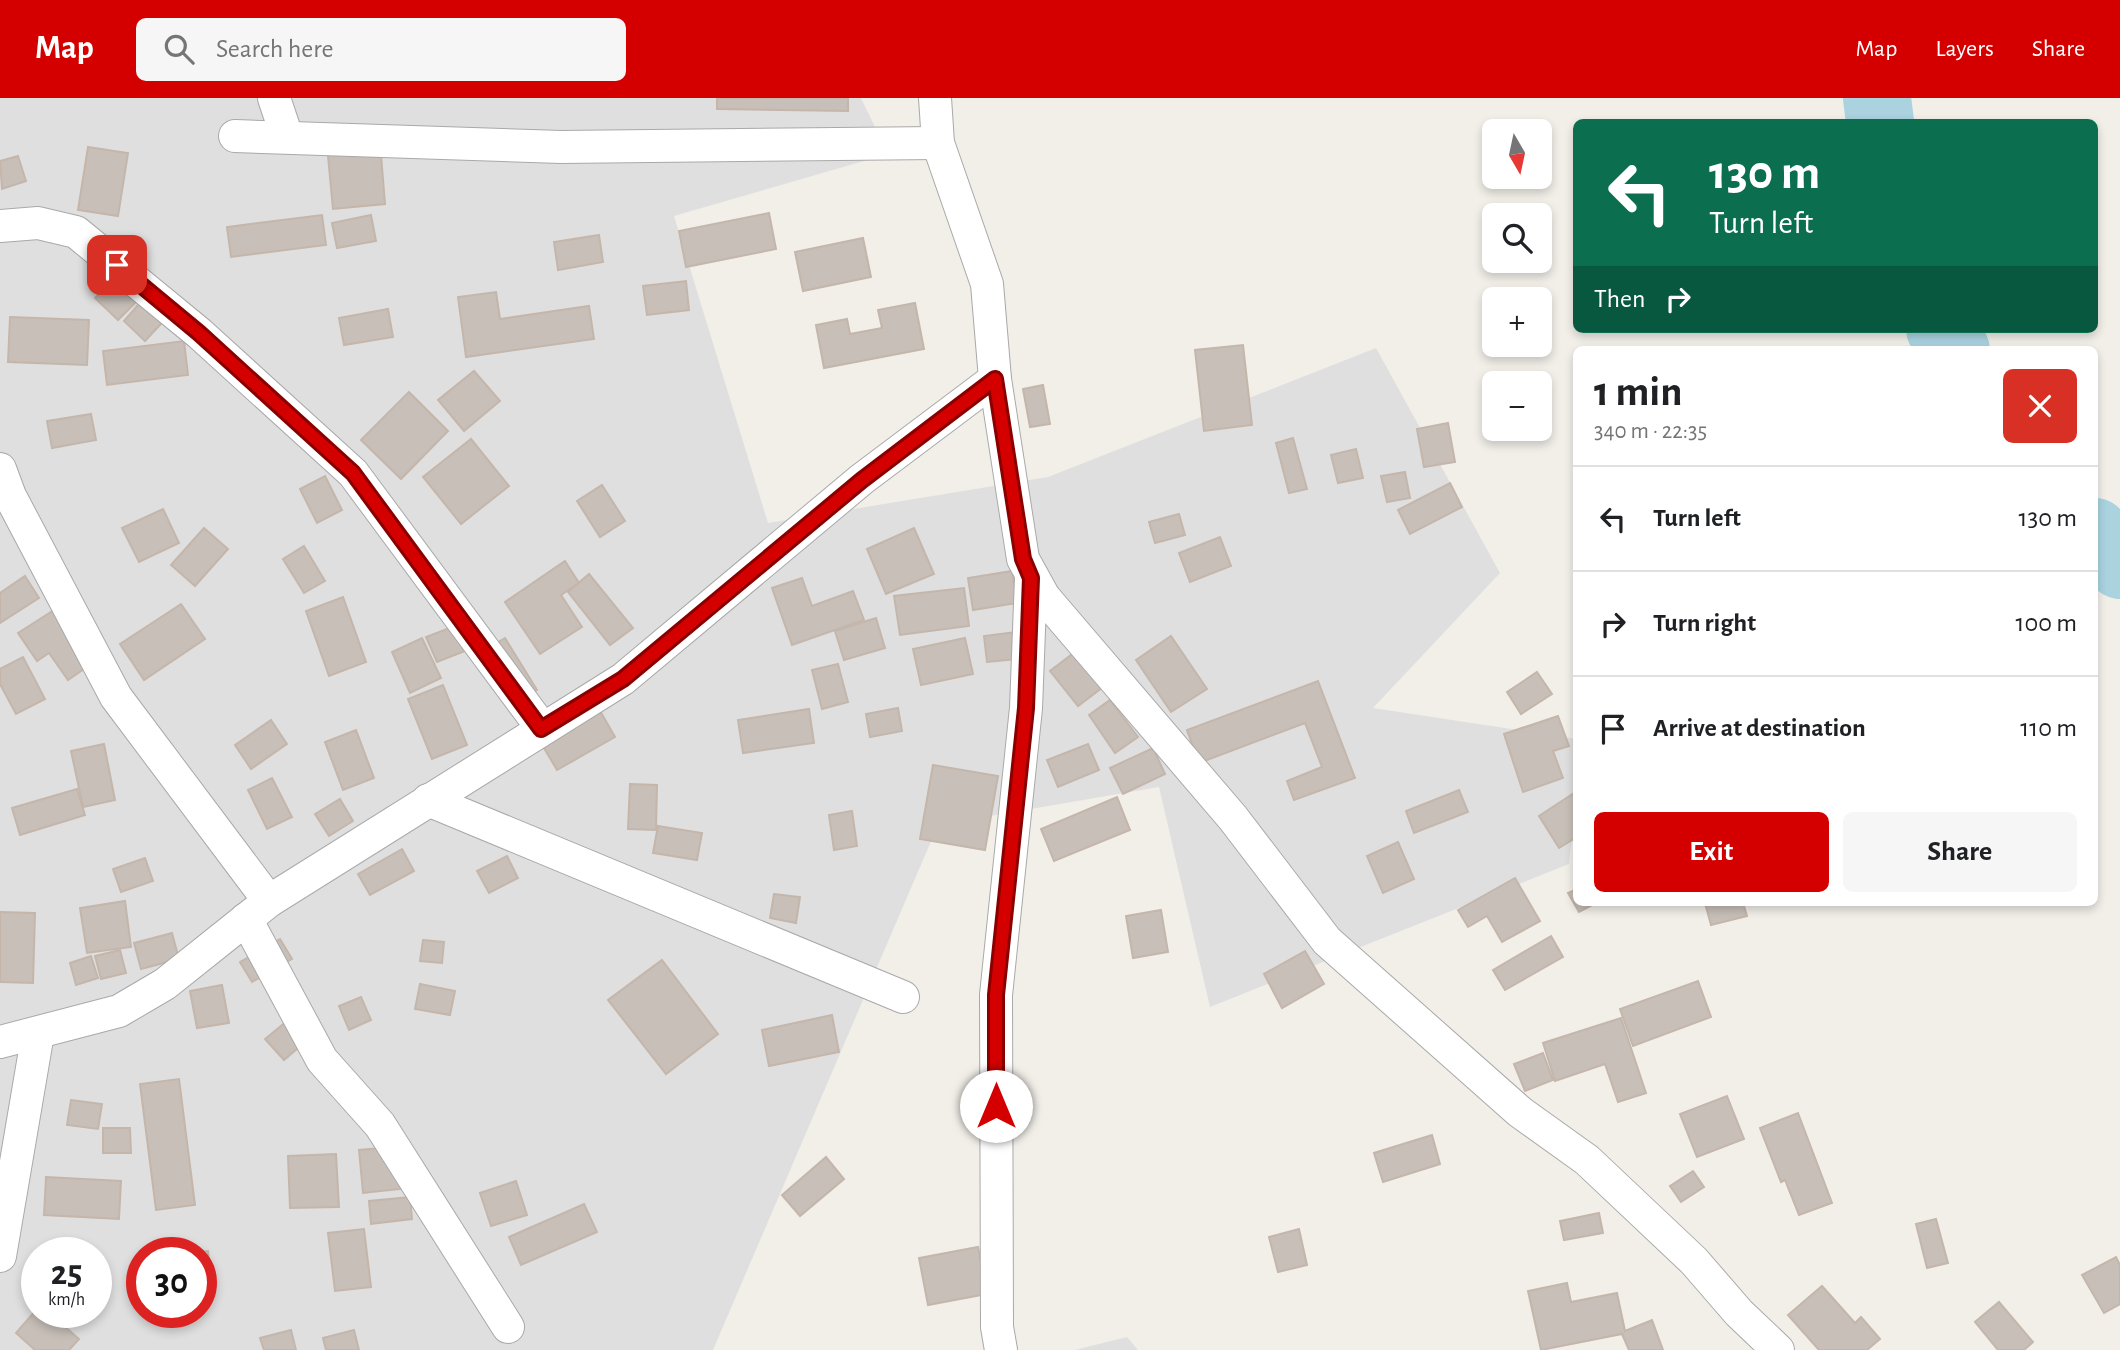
<!DOCTYPE html>
<meta charset="utf-8">
<style>
body{margin:0;font-family:"Alegreya Sans",sans-serif;background:#f6f6f6;color:#202124;height:100vh;display:flex;flex-direction:column;font-size:26px;white-space:nowrap}
*{box-sizing:border-box;margin:0}
p{font-size:23px;color:#757577}
.icon{flex:none;width:38px;height:38px;fill:none;stroke:currentColor;stroke-width:2;stroke-linecap:round;stroke-linejoin:round}
.map{position:relative;flex:1;overflow:hidden}
.drawer{position:absolute;left:1573px;top:248px;width:525px;height:560px;display:flex;flex-direction:column;background:#fff;border-radius:10px;box-shadow:0 4px 10px #0003}
.drawer>*{flex:none}
.top-card{position:absolute;left:1573px;top:21px;width:525px;height:214px;border-radius:10px;box-shadow:0 4px 10px #0003;background:#0b6e4f;color:#fff;overflow:hidden}
.needle{width:46px;rotate:171deg}
.tools{position:absolute;left:1482px;top:21px;display:grid;gap:14px}
.tools a{display:grid;place-items:center;width:70px;height:70px;border-radius:10px;background:#fff;box-shadow:0 4px 10px #0003;font-size:35px}
.speed{position:absolute;left:21px;top:1139px;display:flex;gap:14px;font-size:35px;font-weight:700;text-align:center}
.speed>*{display:grid;place-content:center;width:91px;height:91px;border-radius:50%;background:#fff;box-shadow:0 4px 10px #0003;line-height:1}
.speed small{font-size:18px;font-weight:400}
.speed .limit{border:10px solid #d22;background:#fff;color:#111}
.pin{position:absolute;display:grid;place-items:center;width:60px;height:60px;color:#fff;margin:-30px;border-radius:14px;box-shadow:0 4px 10px #0006}
.me{position:absolute;width:77px;margin:-38px;rotate:0deg;stroke-linejoin:round;filter:drop-shadow(0 0 5px #0008)}
.turn{display:flex;align-items:center;gap:24px;height:147px;padding:0 21px;font-size:32px}
.turn .icon{width:91px;height:91px;stroke-width:2.5}
.turn b{display:block;font-size:49px;line-height:60px}
.then{display:flex;align-items:center;height:66px;padding:0 21px;background:#0003;gap:14px;font-size:26px}
.round{display:grid;place-items:center;flex:none;width:74px;height:74px;border-radius:10px;background:#f6f6f6}
.overview{display:flex;align-items:center;justify-content:space-between;height:119px;padding:0 21px}
h1{font-size:42px;font-weight:700;line-height:52px}
.primary-button{display:flex;gap:14px;margin-top:auto;padding:14px 21px}
.primary-button a{flex:1;height:80px;border-radius:10px;background:#d40000;color:#fff;font-size:28px;font-weight:700;line-height:80px;text-align:center}
.primary-button a+a{background:#f6f6f6;color:#202124}
ul{padding:0;list-style:none}
li{display:flex;align-items:center;gap:21px;height:105px;padding:0 21px;border-top:2px solid #e0e0e0}
li div{flex:1}
li b{display:block;font-size:26px}
li em{font-style:normal}
header{display:flex;align-items:center;gap:42px;box-sizing:border-box;height:98px;padding:0 35px;background:#d40000;color:#fff}
header strong{font-size:33px}
nav{display:flex;gap:38px;margin-inline-start:auto;font-size:24px}
.search{width:490px;height:63px;background:#f6f6f6;display:flex;align-items:center;gap:18px;box-sizing:border-box;padding:0 24px;border-radius:10px;color:#757577;font-size:26px}
.map>svg:first-child{display:block}
.residential{fill:#e0dfdf;fill-rule:evenodd}
.lines{fill:none;stroke-linecap:round;stroke-linejoin:round}
.river{stroke:#aad3df;stroke-width:68}
.building{fill:#c7bfb8;stroke:#c4b6ab;stroke-width:2}
.street-casing{stroke:#a9a9a9;stroke-width:34}
.street{stroke:#fff;stroke-width:32}
.route-casing{stroke:#8a0000;stroke-width:18}
.route{stroke:#d40000;stroke-width:12}
</style>
<header>
<strong>Map</strong>
<div class="search"><svg class="icon" aria-label="search" viewBox="0 0 24 24"><circle cx="10" cy="10" r="6"/><path d="M15 15l6 6"/></svg>Search here</div>
<nav><a>Map</a><a>Layers</a><a>Share</a></nav>
</header>
<div class="map">
<svg width="2120" height="1252" viewBox="0 0 2120 1252">
<rect width="100%" height="100%" fill="#f2efe9"/>
<g class="residential">
<path d="M 0,0 L 861,0 L 888,56 L 674,118 L 768,425 L 1048,379 L 1376,250 L 1500,475 L 1373,610 L 1577,641 L 1577,694 L 1569,766 L 1210,909 L 1159,689 L 938,727 L 713,1252 L 0,1252 ZM 37,1155 L 96,1155 L 96,1214 L 37,1214 ZM 142,1155 L 201,1155 L 201,1214 L 142,1214 Z"/>
<polygon points="1127,1239 1138,1252 1075,1252"/>
</g>
<g class="lines">
<g class="river">
<polyline points="1877,0 1880,24"/>
<polyline points="1940,231 1956,252"/>
<polyline points="2095,434 2120,467"/>
</g>
</g>
<g class="building">
<polygon points="717,0 848,0 848,13 717,11"/>
<polygon points="379,32 385,106 333,111 326,37"/>
<polygon points="88,49 128,55 118,118 78,112"/>
<polygon points="18,58 26,83 2,91 0,63"/>
<polygon points="769,115 776,151 686,169 679,133"/>
<polygon points="322,117 326,147 231,159 227,129"/>
<polygon points="371,117 376,143 337,150 332,125"/>
<polygon points="599,137 603,164 558,172 554,144"/>
<polygon points="863,140 871,179 803,193 795,154"/>
<polygon points="122,172 145,195 118,222 95,200"/>
<polygon points="686,183 689,212 647,217 643,188"/>
<polygon points="152,191 174,212 145,243 124,223"/>
<polygon points="496,194 500,221 589,208 594,241 466,259 458,199"/>
<polygon points="915,205 924,251 824,270 816,227 847,221 850,236 882,230 878,212"/>
<polygon points="388,211 393,239 344,247 339,220"/>
<polygon points="10,219 89,222 87,267 8,264"/>
<polygon points="184,243 188,277 107,287 103,253"/>
<polygon points="1243,247 1252,327 1204,333 1195,252"/>
<polygon points="474,273 500,303 464,333 438,302"/>
<polygon points="1043,287 1050,326 1030,329 1023,291"/>
<polygon points="409,294 448,333 401,381 361,342"/>
<polygon points="91,316 96,342 52,350 47,323"/>
<polygon points="1448,325 1455,364 1424,369 1417,331"/>
<polygon points="1293,340 1307,391 1289,395 1276,345"/>
<polygon points="471,341 509,388 461,426 423,379"/>
<polygon points="1356,351 1363,380 1338,385 1331,357"/>
<polygon points="1405,374 1410,400 1387,404 1381,378"/>
<polygon points="325,378 342,412 317,425 300,391"/>
<polygon points="1450,385 1462,409 1410,436 1398,412"/>
<polygon points="602,387 625,423 600,439 577,403"/>
<polygon points="163,411 179,445 139,464 122,430"/>
<polygon points="1179,416 1185,437 1155,445 1149,424"/>
<polygon points="204,430 228,451 195,488 171,467"/>
<polygon points="914,430 934,476 886,496 867,451"/>
<polygon points="1220,439 1231,468 1190,484 1179,455"/>
<polygon points="304,448 325,483 304,495 283,461"/>
<polygon points="565,463 579,485 561,497 582,529 540,556 505,504"/>
<polygon points="1012,473 1017,505 973,512 968,480"/>
<polygon points="589,476 633,530 610,547 568,494"/>
<polygon points="25,478 39,500 0,525 0,495"/>
<polygon points="802,480 812,508 853,493 864,522 792,547 772,490"/>
<polygon points="964,490 969,528 900,537 894,498"/>
<polygon points="343,499 366,564 329,578 306,513"/>
<polygon points="181,506 205,541 144,582 120,546"/>
<polygon points="57,510 94,564 68,582 49,555 37,563 18,535"/>
<polygon points="478,519 488,544 437,564 426,539"/>
<polygon points="876,520 885,550 844,562 835,533"/>
<polygon points="1025,533 1028,560 987,564 984,538"/>
<polygon points="1171,538 1207,591 1171,614 1136,562"/>
<polygon points="422,540 441,580 410,595 392,554"/>
<polygon points="505,540 537,592 508,610 476,557"/>
<polygon points="965,540 973,576 921,587 913,551"/>
<polygon points="1075,554 1103,589 1078,608 1050,573"/>
<polygon points="23,559 45,601 16,616 0,586 0,571"/>
<polygon points="838,566 848,604 822,611 812,572"/>
<polygon points="1537,574 1552,596 1521,616 1507,594"/>
<polygon points="1318,583 1355,680 1294,702 1287,683 1322,669 1305,625 1199,665 1187,632"/>
<polygon points="443,587 467,647 432,661 408,601"/>
<polygon points="1110,602 1138,639 1115,655 1089,617"/>
<polygon points="898,610 902,633 870,639 866,616"/>
<polygon points="599,611 615,639 557,672 541,645"/>
<polygon points="809,611 814,645 743,655 738,622"/>
<polygon points="1558,618 1569,648 1553,653 1563,680 1523,694 1504,636"/>
<polygon points="271,622 287,646 251,671 235,647"/>
<polygon points="356,632 374,680 343,692 325,644"/>
<polygon points="104,646 115,702 83,709 71,653"/>
<polygon points="1088,646 1099,672 1058,689 1047,662"/>
<polygon points="1153,650 1165,676 1123,696 1110,670"/>
<polygon points="933,667 998,678 985,752 920,741"/>
<polygon points="272,680 292,719 267,731 248,692"/>
<polygon points="630,686 657,687 656,732 628,731"/>
<polygon points="77,691 85,717 20,737 12,710"/>
<polygon points="1459,692 1468,714 1414,735 1406,713"/>
<polygon points="1577,693 1577,739 1559,750 1539,718"/>
<polygon points="1117,699 1130,732 1054,763 1041,731"/>
<polygon points="340,701 353,723 329,738 315,716"/>
<polygon points="852,713 857,748 834,752 829,717"/>
<polygon points="658,728 702,735 697,762 653,755"/>
<polygon points="1398,744 1414,781 1383,795 1367,758"/>
<polygon points="402,751 414,773 370,797 358,776"/>
<polygon points="507,758 518,780 489,795 477,773"/>
<polygon points="145,760 153,783 121,794 113,771"/>
<polygon points="1515,780 1540,823 1502,844 1487,818 1468,829 1458,812"/>
<polygon points="1577,791 1577,805 1596,805 1579,814 1568,795"/>
<polygon points="774,796 800,799 796,825 770,820"/>
<polygon points="125,803 131,849 87,855 80,810"/>
<polygon points="1705,805 1743,805 1747,818 1711,827"/>
<polygon points="1161,812 1168,854 1133,860 1126,818"/>
<polygon points="0,814 35,815 33,885 0,884"/>
<polygon points="172,835 179,861 141,871 134,845"/>
<polygon points="1551,838 1563,859 1505,892 1493,872"/>
<polygon points="280,841 292,861 252,884 240,864"/>
<polygon points="423,842 444,844 442,865 420,863"/>
<polygon points="120,852 126,875 101,881 95,858"/>
<polygon points="1305,853 1324,886 1282,910 1264,876"/>
<polygon points="91,858 98,880 76,887 70,865"/>
<polygon points="662,862 718,936 666,976 608,902"/>
<polygon points="1698,883 1711,919 1633,948 1620,911"/>
<polygon points="420,886 455,893 450,917 415,911"/>
<polygon points="222,887 229,925 197,930 190,893"/>
<polygon points="361,899 371,922 349,932 339,908"/>
<polygon points="832,917 839,954 769,968 762,932"/>
<polygon points="293,918 311,939 284,962 265,941"/>
<polygon points="1621,920 1646,995 1618,1004 1605,966 1555,983 1543,945"/>
<polygon points="1543,955 1553,982 1525,993 1514,966"/>
<polygon points="179,981 195,1107 156,1112 140,986"/>
<polygon points="1727,998 1744,1041 1697,1059 1680,1016"/>
<polygon points="71,1002 102,1006 98,1031 67,1027"/>
<polygon points="1798,1015 1832,1105 1799,1117 1785,1082 1781,1084 1760,1030"/>
<polygon points="103,1030 130,1030 131,1055 103,1055"/>
<polygon points="1432,1037 1440,1066 1383,1084 1374,1055"/>
<polygon points="392,1049 419,1089 363,1095 359,1052"/>
<polygon points="336,1056 339,1109 290,1110 288,1058"/>
<polygon points="826,1059 844,1081 800,1118 782,1097"/>
<polygon points="1693,1073 1704,1089 1681,1104 1670,1088"/>
<polygon points="46,1079 121,1083 119,1121 44,1117"/>
<polygon points="516,1083 527,1117 491,1128 480,1095"/>
<polygon points="410,1099 412,1121 371,1126 369,1103"/>
<polygon points="584,1106 597,1134 521,1167 509,1139"/>
<polygon points="1599,1115 1603,1135 1564,1142 1560,1123"/>
<polygon points="1936,1121 1948,1165 1927,1170 1916,1126"/>
<polygon points="364,1131 371,1189 335,1193 328,1135"/>
<polygon points="1299,1131 1307,1167 1278,1174 1269,1139"/>
<polygon points="978,1149 987,1196 928,1207 919,1160"/>
<polygon points="208,1153 211,1184 201,1185 201,1155 191,1155"/>
<polygon points="2116,1159 2120,1167 2120,1206 2104,1215 2082,1177"/>
<polygon points="1567,1185 1571,1204 1617,1195 1625,1233 1652,1222 1663,1252 1629,1252 1622,1236 1541,1252 1528,1193"/>
<polygon points="1822,1188 1855,1225 1861,1219 1880,1241 1867,1252 1819,1252 1788,1217"/>
<polygon points="1999,1204 2033,1244 2024,1252 1998,1252 1975,1224"/>
<polygon points="37,1211 37,1214 48,1214 79,1241 69,1252 35,1252 16,1235"/>
<polygon points="291,1232 296,1252 264,1252 260,1240"/>
<polygon points="354,1232 359,1252 326,1252 323,1240"/>
</g>
<g class="lines">
<defs>
<g id="street">
<polyline points="274,0 287,39"/>
<polyline points="935,0 938,45 987,186 995,281 1023,461 1044,499 1233,720 1327,843 1520,1014 1587,1062 1694,1163 1739,1215 1778,1252"/>
<polyline points="235,38 561,49 938,45"/>
<polyline points="0,128 38,125 76,134 199,235 353,375 542,630"/>
<polyline points="0,371 10,398 116,599 269,803"/>
<polyline points="428,702 903,899"/>
<polyline points="246,821 322,962 380,1027 508,1229"/>
<polyline points="0,944 119,913 165,886 269,803 623,581 862,381 995,281"/>
<polyline points="0,1158 38,935"/>
<polyline points="1001,1252 997,1229 996,897 1026,610 1031,480"/>
</g>
</defs>
<use href="#street" class="street-casing"/>
<use href="#street" class="street"/>
</g>
<g class="lines">
<defs>
<polyline id="route" points="117,167 199,235 353,375 541,631 623,581 862,382 995,281 1023,461 1031,480 1026,610 996,897 996,1008"/>
</defs>
<use href="#route" class="route-casing"/>
<use href="#route" class="route"/>
</g>
</svg>
<div class="tools">
<a><svg class="needle" viewBox="-14 -14 28 28"><path d="M0-13l5 13h-10z" fill="#e53935"/><path d="M0 13l5-13h-10z" fill="#757577"/></svg></a>
<a><svg class="icon" aria-label="search" viewBox="0 0 24 24"><circle cx="10" cy="10" r="6"/><path d="M15 15l6 6"/></svg></a>
<a>+</a>
<a>−</a>
</div>
<div class="speed"><div>25<small>km/h</small></div><div class="limit">30</div></div>
<div class="pin" style="left:117px;top:167px;background:#d93025"><svg class="icon" aria-label="arrive" viewBox="0 0 24 24"><path d="M6 21V4h12l-3 4 3 4H6"/></svg></div>
<svg class="me" style="left:996px;top:1008px" viewBox="-20 -20 40 40"><circle r="19" fill="#fff"/><path d="M0-13L10 11 0 6-10 11z" fill="#d40000"/></svg>
<div class="top-card">
<div class="turn"><svg class="icon" aria-label="left" viewBox="0 0 24 24"><path d="M17 20v-9H6M10 6l-5 5 5 5"/></svg><div><b>130 m</b>Turn left</div></div>
<div class="then">Then<svg class="icon" aria-label="right" viewBox="0 0 24 24"><path d="M7 20v-9h11M14 6l5 5-5 5"/></svg></div>
</div>
<section class="drawer">
<div class="overview"><div><h1>1 min</h1><p>340 m · 22:35</p></div><a class="round" style="background:#d93025;color:#fff"><svg class="icon" aria-label="close" viewBox="0 0 24 24"><path d="M6 6l12 12M18 6L6 18"/></svg></a></div>
<ul>
<li><svg class="icon" aria-label="left" viewBox="0 0 24 24"><path d="M17 20v-9H6M10 6l-5 5 5 5"/></svg><div><b>Turn left</b></div><em>130 m</em></li>
<li><svg class="icon" aria-label="right" viewBox="0 0 24 24"><path d="M7 20v-9h11M14 6l5 5-5 5"/></svg><div><b>Turn right</b></div><em>100 m</em></li>
<li><svg class="icon" aria-label="arrive" viewBox="0 0 24 24"><path d="M6 21V4h12l-3 4 3 4H6"/></svg><div><b>Arrive at destination</b></div><em>110 m</em></li>
</ul>
<div class="primary-button"><a>Exit</a><a>Share</a></div>
</section>
</div>
